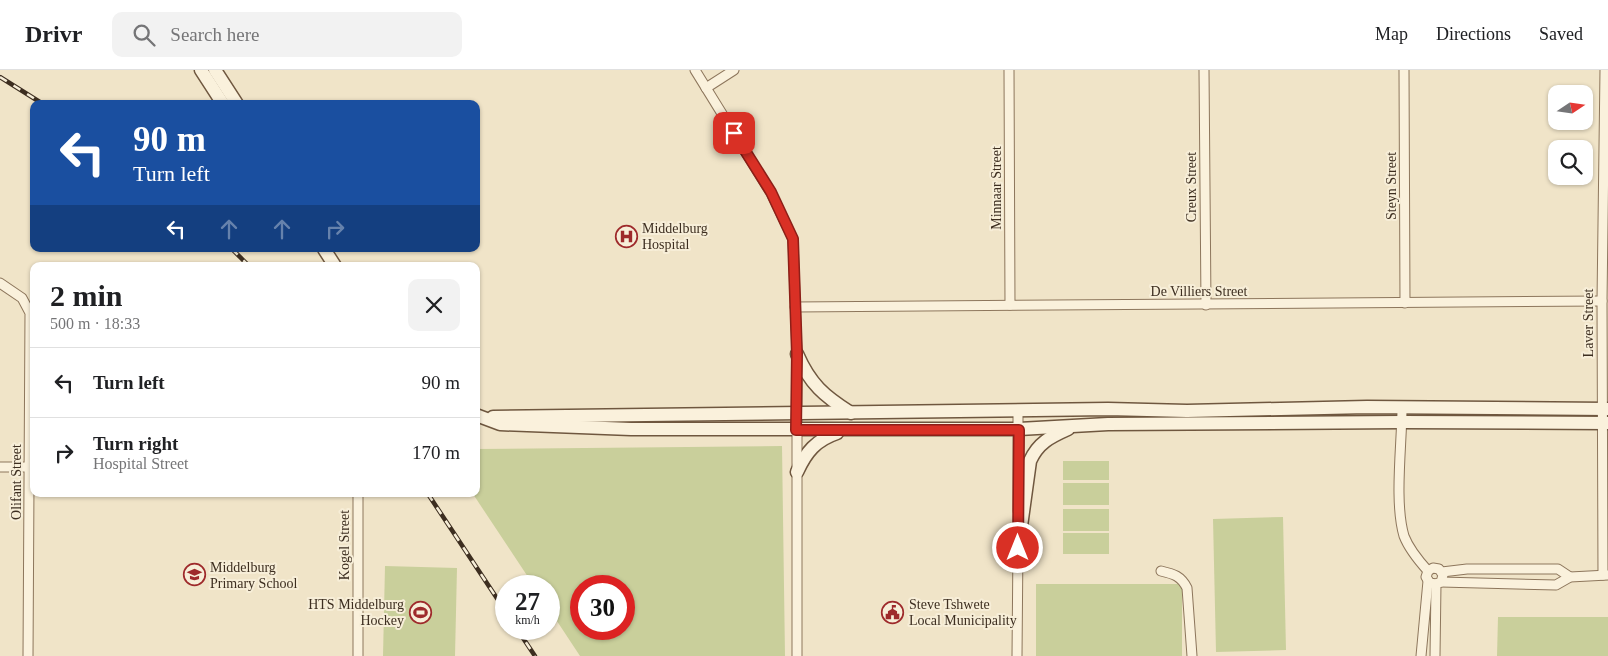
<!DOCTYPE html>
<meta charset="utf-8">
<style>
body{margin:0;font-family:Georgia,serif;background:#f2f2f2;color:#202124;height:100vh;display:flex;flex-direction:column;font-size:19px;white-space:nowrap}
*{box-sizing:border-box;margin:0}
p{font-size:16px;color:#757577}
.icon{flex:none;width:28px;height:28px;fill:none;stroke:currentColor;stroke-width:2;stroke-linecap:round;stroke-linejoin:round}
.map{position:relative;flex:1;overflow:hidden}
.panel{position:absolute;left:30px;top:192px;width:450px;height:235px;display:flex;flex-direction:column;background:#fff;border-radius:10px;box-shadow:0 1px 4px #0004}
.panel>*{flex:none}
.banner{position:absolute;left:30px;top:30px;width:450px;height:152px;border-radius:10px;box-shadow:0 1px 4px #0004;background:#1a4fa0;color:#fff;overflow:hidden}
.needle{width:32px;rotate:77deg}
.fabs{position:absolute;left:1548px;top:15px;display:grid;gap:10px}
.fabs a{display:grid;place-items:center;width:45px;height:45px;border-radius:10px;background:#fff;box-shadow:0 1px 4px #0004;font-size:25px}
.speed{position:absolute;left:495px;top:505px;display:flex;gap:10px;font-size:25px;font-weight:700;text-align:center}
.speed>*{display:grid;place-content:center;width:65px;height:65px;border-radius:50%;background:#fff;box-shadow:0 1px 4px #0004;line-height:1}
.speed small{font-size:12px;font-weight:400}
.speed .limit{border:8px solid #d22;background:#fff;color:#111}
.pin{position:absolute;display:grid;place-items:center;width:42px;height:42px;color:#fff;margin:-21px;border-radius:10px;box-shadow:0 2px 8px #0006}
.me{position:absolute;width:55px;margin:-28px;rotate:0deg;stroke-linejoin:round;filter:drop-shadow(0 0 4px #0008)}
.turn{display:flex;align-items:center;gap:18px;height:105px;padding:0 20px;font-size:22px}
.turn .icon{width:65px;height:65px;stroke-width:2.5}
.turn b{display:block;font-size:35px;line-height:42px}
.lanes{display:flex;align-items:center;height:48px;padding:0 20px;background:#0003;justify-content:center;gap:25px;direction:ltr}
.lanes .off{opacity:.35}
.round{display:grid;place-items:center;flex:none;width:52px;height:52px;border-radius:10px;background:#f2f2f2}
.overview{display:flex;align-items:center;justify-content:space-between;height:85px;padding:0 20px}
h1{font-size:30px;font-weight:600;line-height:38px}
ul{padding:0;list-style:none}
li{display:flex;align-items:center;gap:15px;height:70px;padding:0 20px;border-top:1px solid #e0e0e0}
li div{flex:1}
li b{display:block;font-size:19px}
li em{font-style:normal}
header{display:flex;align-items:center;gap:30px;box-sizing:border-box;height:70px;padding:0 25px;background:#fff;border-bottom:1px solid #e0e0e0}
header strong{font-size:24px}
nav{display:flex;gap:28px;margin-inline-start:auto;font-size:18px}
.search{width:350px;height:45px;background:#f2f2f2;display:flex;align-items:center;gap:12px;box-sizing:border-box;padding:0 18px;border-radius:10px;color:#757577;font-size:19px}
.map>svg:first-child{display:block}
.green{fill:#c9cf9b;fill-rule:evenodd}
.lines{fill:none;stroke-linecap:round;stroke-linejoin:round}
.minor-casing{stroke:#8d765c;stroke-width:11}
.secondary-casing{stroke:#6f573f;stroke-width:15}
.minor{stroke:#faf1dc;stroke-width:9}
.secondary{stroke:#faf1dc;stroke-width:12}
.rail-casing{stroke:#3d2e20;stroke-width:4.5}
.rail{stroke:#f7eed8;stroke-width:2.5;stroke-dasharray:8;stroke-linecap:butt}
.route-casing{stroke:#8d1f18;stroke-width:12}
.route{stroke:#d93025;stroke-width:9}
.labels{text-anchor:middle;stroke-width:4;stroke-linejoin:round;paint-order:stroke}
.street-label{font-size:14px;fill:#3d2e20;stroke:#f7eed8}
.poi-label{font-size:14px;fill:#3d2e20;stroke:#f7eed8;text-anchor:start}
</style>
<header>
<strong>Drivr</strong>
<div class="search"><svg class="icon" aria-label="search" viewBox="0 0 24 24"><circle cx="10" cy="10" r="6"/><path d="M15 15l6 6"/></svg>Search here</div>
<nav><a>Map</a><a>Directions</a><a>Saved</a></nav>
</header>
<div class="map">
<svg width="1608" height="586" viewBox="0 0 1608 586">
<rect width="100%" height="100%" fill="#f0e4c8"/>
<g class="green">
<path d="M 782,376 L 785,586 L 580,586 L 549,539 L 549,516 L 534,516 L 473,424 L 476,424 L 476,379 ZM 624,516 L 624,559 L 581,559 L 581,516 Z"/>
<rect x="1063" y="391" width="46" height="19"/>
<rect x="1063" y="413" width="46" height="22"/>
<rect x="1063" y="439" width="46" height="22"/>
<polygon points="1283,447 1286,580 1216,582 1213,449"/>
<rect x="1063" y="463" width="46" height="21"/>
<polygon points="385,496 457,498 455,586 383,586"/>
<rect x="1036" y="514" width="146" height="72"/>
<polygon points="1498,547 1608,547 1608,586 1497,586"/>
</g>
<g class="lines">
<defs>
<g id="minor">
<polyline points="695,0 771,123 793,169 797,284 797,586"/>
<polyline points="1009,0 1010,235"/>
<polyline points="1204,0 1206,235"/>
<polyline points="1404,0 1405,233"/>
<polyline points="706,18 734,0"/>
<polyline points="0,213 22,228 30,243 28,586"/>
<polyline points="795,237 1602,231"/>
<path d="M 1402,338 C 1402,374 1394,432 1404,466 C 1409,479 1419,491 1428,501"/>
<polyline points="1018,342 1018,441"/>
<polyline points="0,397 29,397"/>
<polyline points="358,424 358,586"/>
<path d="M 1161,501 C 1174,504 1181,506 1187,518 L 1192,586"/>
<polyline points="1442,502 1467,499 1558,499 1570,507"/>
<polyline points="1603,505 1602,231 1605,0"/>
<polyline points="1441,512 1556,515 1570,507 1608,505"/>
<polyline points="1017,586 1018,474"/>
<polyline points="1421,586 1428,511"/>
<polyline points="1435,586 1436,514 1441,512 1443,505 1439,499 1433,498 1428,501 1426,507 1430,513 1436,514"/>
</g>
<g id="secondary">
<polyline points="201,0 223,34"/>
<polyline points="215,0 237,34"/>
<polyline points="324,179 335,196"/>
<path d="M 797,284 C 810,314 824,326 851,343"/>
<polyline points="476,345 500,354 631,359 1019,359 1108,354 1402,352 1608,353"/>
<polyline points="493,347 1108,339 1187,341 1367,337 1608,339"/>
<path d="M 797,402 C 806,382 816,370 837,363"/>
<path d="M 1018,478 L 1030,391 C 1038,373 1050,367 1068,359"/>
</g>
</defs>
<use href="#minor" class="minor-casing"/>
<use href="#secondary" class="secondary-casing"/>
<use href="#minor" class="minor"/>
<use href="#secondary" class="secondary"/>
<defs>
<g id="rail">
<polyline points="0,7 43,34"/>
<polyline points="232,179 249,196"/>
<polyline points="428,424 506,542"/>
<polyline points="517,559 535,586"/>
</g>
</defs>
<use href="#rail" class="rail-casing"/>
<use href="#rail" class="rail"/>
</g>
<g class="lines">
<defs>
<polyline id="route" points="734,63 771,122 793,169 797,284 796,360 1019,360 1018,478"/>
</defs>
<use href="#route" class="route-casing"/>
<use href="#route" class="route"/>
</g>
<defs>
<symbol id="hospital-ring" viewBox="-11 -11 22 22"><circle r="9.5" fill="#f7eed8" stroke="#9e2a2b" stroke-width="1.5"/><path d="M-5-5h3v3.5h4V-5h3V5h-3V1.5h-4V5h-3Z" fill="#9e2a2b"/></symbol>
<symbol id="school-ring" viewBox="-11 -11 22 22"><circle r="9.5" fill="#f7eed8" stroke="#9e2a2b" stroke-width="1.5"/><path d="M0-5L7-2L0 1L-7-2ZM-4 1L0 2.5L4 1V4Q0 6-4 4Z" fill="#9e2a2b"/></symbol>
<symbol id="stadium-ring" viewBox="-11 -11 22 22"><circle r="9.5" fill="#f7eed8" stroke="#9e2a2b" stroke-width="1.5"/><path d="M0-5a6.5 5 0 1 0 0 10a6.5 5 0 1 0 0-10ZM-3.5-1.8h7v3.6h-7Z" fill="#9e2a2b"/></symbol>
<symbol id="civic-ring" viewBox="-11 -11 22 22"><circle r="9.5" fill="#f7eed8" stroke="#9e2a2b" stroke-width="1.5"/><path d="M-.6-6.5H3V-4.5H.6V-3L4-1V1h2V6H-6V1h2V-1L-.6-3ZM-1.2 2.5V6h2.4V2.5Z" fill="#9e2a2b"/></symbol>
</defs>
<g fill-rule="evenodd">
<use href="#hospital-ring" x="614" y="154" width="25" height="25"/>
<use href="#school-ring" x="182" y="492" width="25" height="25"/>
<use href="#stadium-ring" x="408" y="530" width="25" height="25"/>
<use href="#civic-ring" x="880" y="530" width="25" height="25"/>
</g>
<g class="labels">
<g class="street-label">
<text transform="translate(1391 116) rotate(-90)" y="5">Steyn Street</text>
<text transform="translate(1191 117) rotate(-90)" y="5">Creux Street</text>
<text transform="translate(996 118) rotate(-90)" y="5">Minnaar Street</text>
<text x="1199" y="226">De Villiers Street</text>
<text transform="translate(1588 253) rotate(-90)" y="5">Laver Street</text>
<text transform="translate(16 412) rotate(-90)" y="5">Olifant Street</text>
<text transform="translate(344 475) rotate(-90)" y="5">Kogel Street</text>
</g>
<g class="poi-label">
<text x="642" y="163">Middelburg<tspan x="642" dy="16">Hospital</tspan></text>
<text x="210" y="502">Middelburg<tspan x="210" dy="16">Primary School</tspan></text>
<text x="404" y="539" text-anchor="end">HTS Middelburg<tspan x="404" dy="16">Hockey</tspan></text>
<text x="909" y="539">Steve Tshwete<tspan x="909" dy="16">Local Municipality</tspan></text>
</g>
</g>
</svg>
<div class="fabs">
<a><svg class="needle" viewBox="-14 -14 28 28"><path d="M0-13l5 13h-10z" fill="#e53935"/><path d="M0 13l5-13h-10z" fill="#757577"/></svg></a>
<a><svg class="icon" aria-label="search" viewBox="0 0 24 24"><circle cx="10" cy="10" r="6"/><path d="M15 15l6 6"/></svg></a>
</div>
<div class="speed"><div>27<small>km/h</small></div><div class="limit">30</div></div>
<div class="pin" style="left:734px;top:63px;background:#d93025"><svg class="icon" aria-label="arrive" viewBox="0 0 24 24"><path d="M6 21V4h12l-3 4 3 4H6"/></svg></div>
<svg class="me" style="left:1018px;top:478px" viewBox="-20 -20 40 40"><circle r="17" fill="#d93025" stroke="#fff" stroke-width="3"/><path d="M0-11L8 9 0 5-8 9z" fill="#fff"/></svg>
<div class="banner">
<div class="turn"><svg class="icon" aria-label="left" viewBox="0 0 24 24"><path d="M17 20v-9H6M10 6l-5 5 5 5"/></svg><div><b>90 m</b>Turn left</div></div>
<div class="lanes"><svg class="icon" aria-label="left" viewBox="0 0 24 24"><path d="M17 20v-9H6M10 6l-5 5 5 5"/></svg><svg class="icon off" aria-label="ahead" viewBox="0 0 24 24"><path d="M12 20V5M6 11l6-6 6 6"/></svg><svg class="icon off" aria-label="ahead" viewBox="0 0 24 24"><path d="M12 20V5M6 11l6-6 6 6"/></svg><svg class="icon off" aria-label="right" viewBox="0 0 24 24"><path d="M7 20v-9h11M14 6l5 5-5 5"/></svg></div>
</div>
<section class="panel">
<div class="overview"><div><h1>2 min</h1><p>500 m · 18:33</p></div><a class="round"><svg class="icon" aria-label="close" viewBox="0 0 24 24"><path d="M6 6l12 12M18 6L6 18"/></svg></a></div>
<ul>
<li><svg class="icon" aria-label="left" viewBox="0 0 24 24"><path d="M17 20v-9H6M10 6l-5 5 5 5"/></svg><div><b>Turn left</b></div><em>90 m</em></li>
<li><svg class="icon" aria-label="right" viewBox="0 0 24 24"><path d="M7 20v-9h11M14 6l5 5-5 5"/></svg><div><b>Turn right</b><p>Hospital Street</p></div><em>170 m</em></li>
</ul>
</section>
</div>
